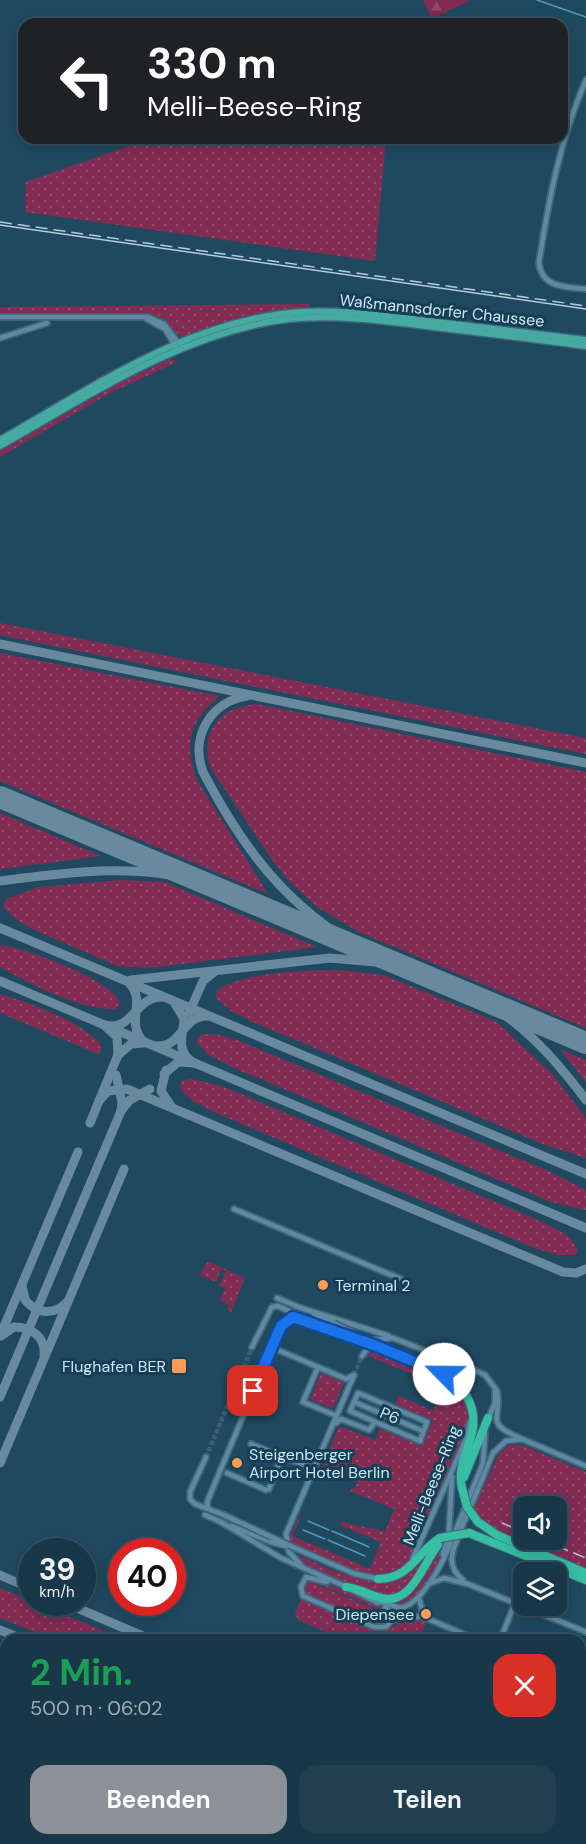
<!DOCTYPE html>
<html lang="de">
<meta charset="utf-8">
<style>
body{margin:0;font-family:"DM Sans",sans-serif;background:#213f4f;color:#f1f3f6;height:100vh;display:flex;flex-direction:column;font-size:22px;white-space:nowrap}
*{box-sizing:border-box;margin:0}
p{font-size:20px;color:#9facb4}
.icon{flex:none;width:33px;height:33px;fill:none;stroke:currentColor;stroke-width:2;stroke-linecap:round;stroke-linejoin:round}
.map{position:relative;flex:1;overflow:hidden}
.side{position:absolute;left:0px;top:1634px;width:586px;height:212px;display:flex;flex-direction:column;background:#183748;border-radius:18px 18px 0 0;box-shadow:0 3px 15px #0003,0 0 0 2px #365160}
.side>*{flex:none}
.top-card{position:absolute;left:18px;top:18px;width:550px;height:126px;border-radius:18px;box-shadow:0 3px 15px #0003,0 0 0 2px #365160;background:#202124;color:#fff;overflow:hidden}
.buttons{position:absolute;left:513px;top:1496px;display:grid;gap:12px}
.buttons a{display:grid;place-items:center;width:54px;height:54px;border-radius:12px;background:#183748;box-shadow:0 3px 15px #0003,0 0 0 2px #365160;font-size:30px}
.speed{position:absolute;left:18px;top:1538px;display:flex;gap:12px;font-size:30px;font-weight:700;text-align:center}
.speed>*{display:grid;place-content:center;width:78px;height:78px;border-radius:50%;background:#183748;box-shadow:0 3px 15px #0003,0 0 0 2px #365160;line-height:1}
.speed small{font-size:15px;font-weight:400}
.speed .limit{border:9px solid #d22;background:#fff;color:#111}
.pin{position:absolute;display:grid;place-items:center;width:51px;height:51px;color:#fff;margin:-26px;border-radius:12px;box-shadow:0 3px 9px #0006}
.me{position:absolute;width:66px;margin:-33px;rotate:293deg;stroke-linejoin:round;filter:drop-shadow(0 0 4px #0008)}
.turn{display:flex;align-items:center;gap:21px;height:126px;padding:0 30px;font-size:27px}
.turn .icon{width:78px;height:78px;stroke-width:2.5}
.turn b{display:block;font-size:42px;line-height:51px}
.round{display:grid;place-items:center;flex:none;width:63px;height:63px;border-radius:18px;background:#213f4f}
.summary{display:flex;align-items:center;justify-content:space-between;height:102px;padding:0 30px}
h1{font-size:36px;font-weight:700;line-height:45px;color:#1e9e55}
.cta{display:flex;gap:12px;margin-top:auto;padding:12px 30px}
.cta a{flex:1;height:69px;border-radius:18px;background:#8c9099;color:#fff;font-size:24px;font-weight:700;line-height:69px;text-align:center}
.cta a+a{background:#213f4f;color:#f1f3f6}
.map>svg:first-child{display:block}
.green{fill:url(#green-dots);fill-rule:evenodd}
.forest{fill:url(#forest-firs)}
.lines{fill:none;stroke-linecap:round;stroke-linejoin:round}
.stream{stroke:#4b9cc0;stroke-width:1.5}
.taxiway{stroke:#698a9e;stroke-width:9}
.runway{stroke:#698a9e;stroke-width:22}
.minor-tunnel{stroke:#3a6076;stroke-width:4.5;stroke-dasharray:4.5 2;stroke-linecap:butt}
.minor-casing{stroke:#3e6678;stroke-width:8}
.major-casing{stroke:#3e6678;stroke-width:9}
.highway-casing{stroke:#3e6678;stroke-width:10}
.minor{stroke:#5f89a2;stroke-width:4.5}
.major{stroke:#46a9a2;stroke-width:6}
.highway{stroke:#36bfa2;stroke-width:8}
.tram{stroke:#b2ccdb;stroke-width:1.5}
.rail{stroke:#b2ccdb;stroke-width:1.5;stroke-dasharray:12 6;stroke-linecap:butt}
.minor-bridge-casing{stroke:#3e6678;stroke-width:8;stroke-linecap:butt}
.highway-bridge-casing{stroke:#3e6678;stroke-width:10;stroke-linecap:butt}
.minor-bridge{stroke:#5f89a2;stroke-width:4.5}
.highway-bridge{stroke:#36bfa2;stroke-width:8}
.route-casing{stroke:#114b97;stroke-width:15}
.route{stroke:#1a73e8;stroke-width:10}
.poi-dot{fill:#fd9c55;stroke:#143f55;stroke-width:2}
.labels{text-anchor:middle;stroke-width:6;stroke-linejoin:round;paint-order:stroke}
.street-label{font-size:16px;fill:#cee5f2;stroke:#143f55}
.poi-label{font-size:16px;fill:#cee5f2;stroke:#143f55;text-anchor:start}
</style>
<div class="map">
<svg width="586" height="1844" viewBox="0 0 586 1844">
<defs>
<pattern id="green-dots" width="8" height="8" patternUnits="userSpaceOnUse" patternTransform="scale(1.5)"><rect width="8" height="8" fill="#822c54"/><path d="M2 2h.1M6 6h.1" fill="none" stroke="#924a6d" stroke-width="1.8" stroke-linecap="round"/></pattern>
<pattern id="forest-firs" width="22" height="20" patternUnits="userSpaceOnUse" patternTransform="scale(1.5)"><rect width="22" height="20" fill="#822c54"/><path d="M5 1l3.5 6h-7zM16 11l3.5 6h-7z" fill="#924a6d"/></pattern>
</defs>
<rect width="100%" height="100%" fill="#204960"/>
<g class="green">
<polygon points="152,138 386,138 375,261 25,212 26,182"/>
<polygon points="309,304 309,308 260,314 182,338 164,321 150,315 0,314 0,307"/>
<polygon points="170,359 177,362 110,393 0,457 0,451 125,380"/>
<polygon points="0,623 586,738 586,754 0,635"/>
<path d="M 0,653 L 219,696 C 189,723 183,744 198,782 L 268,894 L 0,781 Z"/>
<path d="M 257,704 L 586,772 L 586,1028 L 359,932 L 317,907 L 288,880 L 273,861 L 210,767 C 200,729 221,707 257,704 Z"/>
<polygon points="0,813 101,856 0,869"/>
<polygon points="121,880 164,882 317,947 149,968 118,966 34,930 16,919 3,907 6,899 39,887"/>
<path d="M 0,945 C 23,947 116,981 120,1004 L 116,1009 C 81,1011 30,984 0,967 Z"/>
<path d="M 339,970 L 384,975 L 497,1022 L 553,1075 L 586,1118 L 586,1158 L 545,1145 L 253,1022 L 231,1011 L 216,998 L 216,991 C 245,971 304,971 339,970 Z"/>
<path d="M 0,994 C 33,1004 75,1019 100,1043 L 101,1051 L 98,1054 L 0,1013 Z"/>
<polygon points="204,1034 220,1035 242,1042 551,1172 586,1190 586,1210 551,1202 232,1067 209,1055 197,1043 197,1038"/>
<polygon points="560,1049 586,1060 586,1082"/>
<polygon points="191,1079 222,1086 547,1224 570,1237 578,1251 575,1255 557,1255 534,1248 216,1113 191,1100 180,1089 181,1081"/>
<polygon points="208,1261 245,1278 231,1312 227,1310 229,1305 220,1301 225,1288 219,1286 226,1270 221,1269 216,1282 199,1275"/>
<path d="M 372,1349 L 451,1383 L 465,1399 L 469,1421 L 412,1559 C 376,1594 328,1559 289,1543 L 289,1538 L 303,1509 L 293,1536 L 370,1569 L 381,1542 L 340,1525 L 341,1521 C 357,1528 370,1526 385,1532 L 394,1509 L 350,1491 L 351,1488 L 355,1489 L 358,1480 L 323,1465 L 339,1426 L 375,1440 L 380,1429 L 422,1446 L 433,1420 L 395,1404 L 399,1396 L 433,1411 L 443,1387 L 369,1356 Z"/>
<polygon points="321,1373 344,1383 333,1409 310,1399"/>
<path d="M 509,1445 L 522,1445 L 586,1472 L 586,1569 L 495,1531 L 484,1523 L 473,1510 L 499,1454 ZM 524,1506 L 556,1506 L 556,1539 L 524,1539 Z"/>
<path d="M 438,1542 L 413,1581 L 397,1596 C 365,1594 313,1575 291,1552 C 321,1564 353,1584 387,1581 Z"/>
<path d="M 445,1544 C 439,1561 421,1604 401,1606 C 395,1606 388,1602 383,1600 L 397,1600 Z"/>
<polygon points="307,1580 382,1612 388,1624 373,1626 306,1597 302,1589"/>
<polygon points="309,1580 318,1580 384,1607 390,1613 390,1620 388,1622 381,1610"/>
<polygon points="0,1588 123,1639 52,1639 0,1618"/>
<path d="M 301,1599 L 375,1630 C 391,1632 409,1612 426,1622 L 419,1639 L 344,1639 L 298,1620 L 295,1613 Z"/>
<polygon points="580,1687 586,1689 586,1748 581,1745"/>
<polygon points="0,1694 6,1696 6,1797 0,1794"/>
<polygon points="107,1839 327,1839 331,1844 118,1844"/>
</g>
<polygon class="forest" points="423,0 471,0 432,19"/>
<g class="lines">
<g class="stream">
<polyline points="537,0 586,17"/>
<polyline points="308,1521 329,1530"/>
<polyline points="303,1530 325,1539"/>
<polyline points="332,1531 369,1547"/>
<polyline points="328,1540 365,1556"/>
</g>
<g class="taxiway">
<polyline points="0,644 586,763"/>
<path d="M 247,696 C 210,702 190,737 203,772 C 243,849 287,907 363,950"/>
<path d="M 0,881 C 71,872 138,862 208,884"/>
<polyline points="0,928 586,1174"/>
<polyline points="131,980 330,958 375,962 425,976"/>
<polyline points="0,981 586,1228"/>
<path d="M 129,983 C 147,1001 125,1022 143,1041"/>
<path d="M 469,994 C 519,1018 553,1056 586,1100"/>
<polyline points="189,1013 203,981 214,972"/>
<path d="M 156,1046 C 182,1048 182,1015 208,1016"/>
<path d="M 118,1055 L 117,1037 L 104,1025 C 134,1032 134,997 162,997"/>
<polyline points="118,1055 131,1044 144,1043"/>
<polyline points="166,1070 161,1091 171,1106"/>
<path d="M 164,1074 L 178,1062 L 194,1063 C 175,1051 183,1037 184,1019 L 174,1002"/>
<polyline points="116,1075 122,1102 121,1111 130,1100 150,1089"/>
<polyline points="99,1101 108,1091 127,1089 563,1272 576,1273 586,1269"/>
<polyline points="90,1123 120,1050"/>
<path d="M 22,1285 L 25,1300 C 37,1314 54,1316 67,1302"/>
<polyline points="0,1336 78,1152"/>
<path d="M 1,1336 L 14,1327 C 32,1327 46,1337 44,1356"/>
<polyline points="0,1397 121,1111"/>
<polyline points="0,1463 124,1169"/>
<polyline points="0,1575 32,1589"/>
<polyline points="63,1602 152,1640"/>
<polyline points="0,1630 24,1640"/>
<polyline points="0,1683 6,1685"/>
<polyline points="346,1839 347,1844"/>
<path d="M 355,1844 C 371,1835 386,1844 402,1839"/>
</g>
<g class="runway">
<polyline points="0,797 586,1043"/>
<polyline points="0,1814 6,1816"/>
<polyline points="60,1839 72,1844"/>
</g>
<g class="minor-tunnel">
<polyline points="354,1375 362,1356"/>
<polyline points="206,1457 252,1347"/>
</g>
<defs>
<g id="minor">
<path d="M 586,80 C 560,139 549,199 539,262 C 541,288 566,287 586,289"/>
<polyline points="0,317 148,317 164,324 180,345"/>
<polyline points="147,319 165,329 176,347"/>
<polyline points="0,338 47,323"/>
<polyline points="234,1209 401,1279"/>
<polyline points="277,1298 296,1306"/>
<polyline points="295,1306 389,1336"/>
<polyline points="314,1314 334,1323"/>
<path d="M 374,1345 C 404,1357 449,1367 466,1396"/>
<polyline points="252,1347 272,1307 278,1306 302,1317"/>
<polyline points="278,1350 346,1379 354,1375"/>
<polyline points="362,1356 374,1340 393,1338 472,1369 485,1375 495,1388 495,1403 488,1419"/>
<polyline points="318,1367 303,1402 337,1416"/>
<path d="M 497,1391 C 503,1420 482,1421 520,1438"/>
<polygon points="358,1393 427,1422 420,1441 350,1411"/>
<polyline points="354,1402 423,1431"/>
<polyline points="336,1423 341,1419 369,1430 375,1422"/>
<polyline points="251,1444 314,1469"/>
<polyline points="206,1457 190,1492 190,1499 195,1504 224,1515"/>
<polyline points="227,1473 266,1490"/>
<polyline points="269,1489 282,1456"/>
<polyline points="468,1500 483,1463 485,1433"/>
<polyline points="471,1506 493,1453 506,1441 522,1439 586,1466"/>
<path d="M 208,1508 L 207,1502 L 281,1326 C 293,1311 309,1321 323,1327"/>
<polyline points="205,1515 221,1522"/>
<polyline points="221,1522 281,1558 349,1588"/>
<polyline points="232,1526 271,1542"/>
<polyline points="461,1529 467,1515"/>
<polyline points="456,1530 464,1510"/>
<polyline points="449,1531 452,1477"/>
<path d="M 458,1538 C 450,1554 448,1568 463,1580"/>
<polyline points="295,1548 355,1574 379,1579"/>
<polyline points="443,1554 447,1541"/>
<polyline points="413,1558 467,1437 470,1422"/>
<polyline points="301,1565 289,1552 286,1534 354,1375"/>
<polyline points="327,1582 306,1577 301,1587 303,1596 374,1627 386,1627 392,1620"/>
<polyline points="428,1584 444,1578 468,1584 586,1632"/>
<polyline points="348,1588 378,1603"/>
<polyline points="419,1598 424,1617"/>
<path d="M 375,1600 L 400,1608 C 422,1605 445,1559 452,1539"/>
<polyline points="385,1607 391,1612 392,1620"/>
<polyline points="392,1620 421,1616 478,1640"/>
<polyline points="500,1640 515,1603"/>
<polyline points="580,1683 586,1685"/>
</g>
<g id="major">
<path d="M 0,440 C 93,387 191,319 301,312 C 324,311 347,312 370,314 L 586,340"/>
<path d="M 0,446 C 90,395 184,332 288,319 C 336,314 386,321 433,327 C 484,333 535,339 586,346"/>
</g>
<g id="highway">
<polyline points="464,1477 488,1418"/>
<path d="M 462,1488 C 454,1454 488,1433 466,1395"/>
<polyline points="478,1522 497,1535 586,1573"/>
<polyline points="469,1533 586,1580"/>
<path d="M 378,1579 C 410,1579 416,1553 440,1538"/>
<path d="M 346,1587 C 358,1588 369,1595 381,1598 C 412,1606 423,1563 438,1545"/>
</g>
</defs>
<use href="#minor" class="minor-casing"/>
<use href="#major" class="major-casing"/>
<use href="#highway" class="highway-casing"/>
<use href="#minor" class="minor"/>
<use href="#major" class="major"/>
<use href="#highway" class="highway"/>
<polyline class="tram" points="0,225 586,309"/>
<g class="rail">
<polyline points="0,222 586,306"/>
<polyline points="502,1523 524,1532"/>
<polyline points="540,1539 586,1558"/>
</g>
<defs>
<g id="minor-bridge">
<polyline points="334,1323 372,1343"/>
<polyline points="323,1327 374,1345"/>
<polyline points="224,1515 295,1548"/>
<polyline points="271,1542 286,1546"/>
</g>
<g id="highway-bridge">
<polyline points="462,1488 467,1507 478,1522"/>
<polyline points="440,1538 469,1533"/>
</g>
</defs>
<use href="#minor-bridge" class="minor-bridge-casing"/>
<use href="#highway-bridge" class="highway-bridge-casing"/>
<use href="#minor-bridge" class="minor-bridge"/>
<use href="#highway-bridge" class="highway-bridge"/>
</g>
<g class="lines">
<defs>
<polyline id="route" points="253,1391 281,1326 293,1317 374,1345 444,1374"/>
</defs>
<use href="#route" class="route-casing"/>
<use href="#route" class="route"/>
</g>
<g class="poi-dot">
<circle cx="323" cy="1285" r="6"/>
<rect x="171" y="1358" width="16" height="16" rx="3"/>
<circle cx="237" cy="1463" r="6"/>
<circle cx="426" cy="1614" r="6"/>
</g>
<g class="labels">
<g class="street-label">
<text transform="translate(442 310) rotate(6)" y="6">Waßmannsdorfer Chaussee</text>
<text transform="translate(390 1415) rotate(23)" y="6">P6</text>
<text transform="translate(431 1485) rotate(-68)" y="6">Melli-Beese-Ring</text>
</g>
<g class="poi-label">
<text x="335" y="1291">Terminal 2</text>
<text x="166" y="1372" text-anchor="end">Flughafen BER</text>
<text x="249" y="1460">Steigenberger<tspan x="249" dy="18">Airport Hotel Berlin</tspan></text>
<text x="414" y="1620" text-anchor="end">Diepensee</text>
</g>
</g>
</svg>
<div class="buttons">
<a><svg class="icon" aria-label="sound" viewBox="0 0 24 24"><path d="M4 9h4l5-4v14l-5-4H4zM17 9q2 3 0 6"/></svg></a>
<a><svg class="icon" aria-label="layers" viewBox="0 0 24 24"><path d="M12 4l9 5-9 5-9-5zM3 14l9 5 9-5"/></svg></a>
</div>
<div class="speed"><div>39<small>km/h</small></div><div class="limit">40</div></div>
<div class="pin" style="left:253px;top:1391px;background:#d93025"><svg class="icon" aria-label="arrive" viewBox="0 0 24 24"><path d="M6 21V4h12l-3 4 3 4H6"/></svg></div>
<svg class="me" style="left:444px;top:1374px" viewBox="-20 -20 40 40"><circle r="19" fill="#fff"/><path d="M0-13L10 11 0 6-10 11z" fill="#1a73e8"/></svg>
<div class="top-card">
<div class="turn"><svg class="icon" aria-label="left" viewBox="0 0 24 24"><path d="M17 20v-9H6M10 6l-5 5 5 5"/></svg><div><b>330 m</b>Melli-Beese-Ring</div></div>
</div>
<section class="side">
<div class="summary"><div><h1>2 Min.</h1><p>500 m · 06:02</p></div><a class="round" style="background:#d93025;color:#fff"><svg class="icon" aria-label="close" viewBox="0 0 24 24"><path d="M6 6l12 12M18 6L6 18"/></svg></a></div>
<div class="cta"><a>Beenden</a><a>Teilen</a></div>
</section>
</div>
